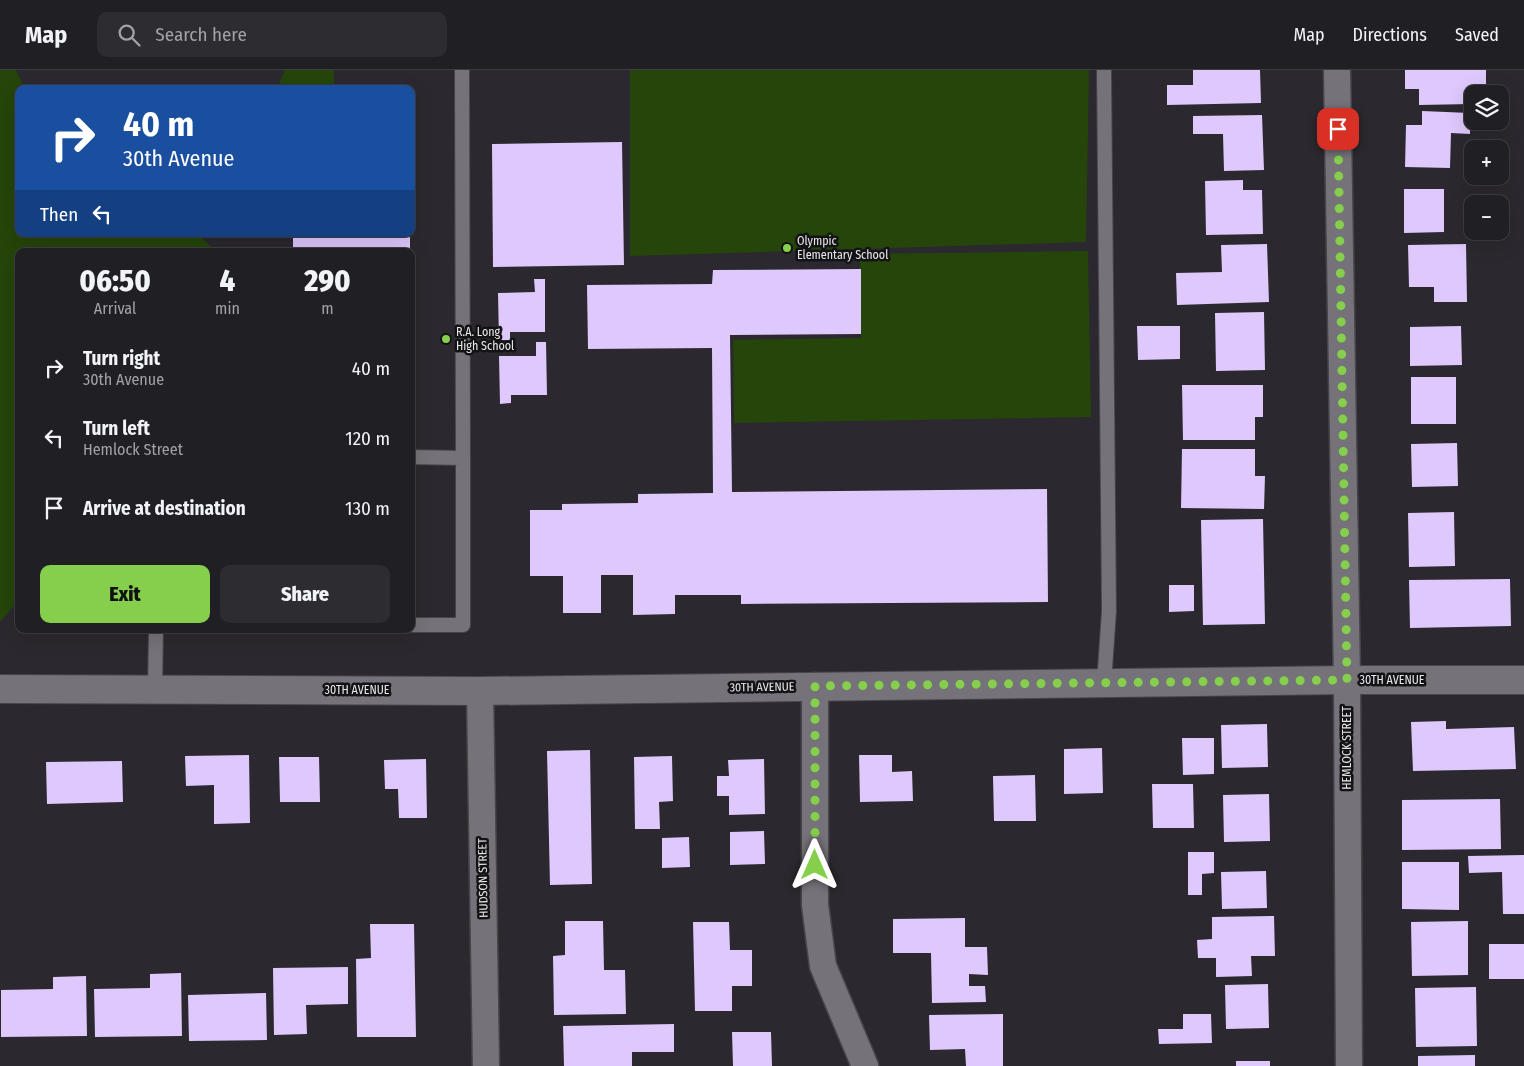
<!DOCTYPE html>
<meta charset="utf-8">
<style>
body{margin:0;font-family:"Fira Sans Condensed",sans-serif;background:#2d2c30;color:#f1f3f6;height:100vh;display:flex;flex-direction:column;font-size:19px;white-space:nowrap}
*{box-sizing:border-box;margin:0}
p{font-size:16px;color:#a2a2a6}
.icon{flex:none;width:28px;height:28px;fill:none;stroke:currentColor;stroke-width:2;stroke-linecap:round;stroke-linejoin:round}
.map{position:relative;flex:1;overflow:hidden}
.side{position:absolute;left:15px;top:178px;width:400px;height:385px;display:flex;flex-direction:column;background:#201f23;border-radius:10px;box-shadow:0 5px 20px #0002,0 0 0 1px #3d3d41}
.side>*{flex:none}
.guide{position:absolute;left:15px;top:15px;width:400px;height:152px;border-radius:10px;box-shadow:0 5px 20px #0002,0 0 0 1px #3d3d41;background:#1a4fa0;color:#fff;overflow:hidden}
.tools{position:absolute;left:1464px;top:15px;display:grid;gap:10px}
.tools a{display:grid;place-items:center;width:45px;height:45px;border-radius:10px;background:#201f23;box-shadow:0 5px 20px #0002,0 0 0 1px #3d3d41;font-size:25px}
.pin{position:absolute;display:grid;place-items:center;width:42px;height:42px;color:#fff;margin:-21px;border-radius:10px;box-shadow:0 2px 8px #0006}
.me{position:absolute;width:55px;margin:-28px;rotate:0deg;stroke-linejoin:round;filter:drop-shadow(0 0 4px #0008)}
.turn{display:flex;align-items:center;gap:18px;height:105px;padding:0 25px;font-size:22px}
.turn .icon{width:65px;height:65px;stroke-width:2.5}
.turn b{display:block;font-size:35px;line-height:42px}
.then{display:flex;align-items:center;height:48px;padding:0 25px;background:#0003;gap:10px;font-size:19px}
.eta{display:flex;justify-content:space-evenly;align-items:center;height:85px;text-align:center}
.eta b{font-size:30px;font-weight:800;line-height:35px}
.primary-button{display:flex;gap:10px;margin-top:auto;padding:10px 25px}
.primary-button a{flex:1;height:58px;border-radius:10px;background:#85cf4c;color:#111;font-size:20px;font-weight:800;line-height:58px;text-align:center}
.primary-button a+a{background:#2d2c30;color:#f1f3f6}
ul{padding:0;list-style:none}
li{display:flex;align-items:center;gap:15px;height:70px;padding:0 25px}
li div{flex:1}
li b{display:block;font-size:19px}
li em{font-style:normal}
header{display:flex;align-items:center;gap:30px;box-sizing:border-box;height:70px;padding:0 25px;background:#201f23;border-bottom:1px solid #3d3d41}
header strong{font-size:24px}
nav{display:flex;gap:28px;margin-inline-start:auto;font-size:18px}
.search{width:350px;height:45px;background:#2d2c30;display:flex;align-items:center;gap:12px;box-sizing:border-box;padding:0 18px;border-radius:10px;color:#a2a2a6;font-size:19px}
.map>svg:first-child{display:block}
.green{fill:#25450a}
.building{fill:#dec8fc}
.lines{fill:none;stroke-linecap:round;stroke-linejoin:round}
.service-casing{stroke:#47444a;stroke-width:16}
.minor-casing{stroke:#47444a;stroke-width:29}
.tertiary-casing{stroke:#47444a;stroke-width:30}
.service{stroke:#757279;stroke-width:14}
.minor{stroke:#757279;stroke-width:26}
.tertiary{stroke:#757279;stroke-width:28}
.route{stroke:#85cf4c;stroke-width:9;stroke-dasharray:0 16.2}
.poi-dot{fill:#85cf4c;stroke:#131215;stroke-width:2}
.labels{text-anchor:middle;stroke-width:5;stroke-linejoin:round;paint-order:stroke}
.poi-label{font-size:12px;fill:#e8e7eb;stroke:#131215;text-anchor:start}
.street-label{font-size:12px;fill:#e8e7eb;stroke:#131215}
</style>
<header>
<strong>Map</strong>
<div class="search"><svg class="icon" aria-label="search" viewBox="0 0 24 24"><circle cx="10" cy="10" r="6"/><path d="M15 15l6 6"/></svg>Search here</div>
<nav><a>Map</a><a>Directions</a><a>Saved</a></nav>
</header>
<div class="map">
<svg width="1524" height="996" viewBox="0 0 1524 996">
<rect width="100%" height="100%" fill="#2b292f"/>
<g class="green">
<polygon points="0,0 16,0 25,19 19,19 19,164 197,164 216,181 19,181 19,530 0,552"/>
<polygon points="285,0 334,0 334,19 277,19"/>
<polygon points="630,0 1089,0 1086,172 630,186"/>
<polygon points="1088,181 1091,347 734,353 733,270 861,268 860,184"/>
</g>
<g class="building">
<polygon points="1193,0 1260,0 1261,33 1167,35 1167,15 1193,15"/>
<polygon points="1405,0 1486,0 1486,24 1472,24 1472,34 1419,35 1419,19 1405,19"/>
<polygon points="1422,41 1470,43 1470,64 1451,63 1450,98 1405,97 1406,55 1422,55"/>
<polygon points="1262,45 1264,100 1224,101 1223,64 1193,64 1193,46"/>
<polygon points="622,72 624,195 493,197 492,74"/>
<polygon points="1243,110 1243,120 1262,120 1263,164 1206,165 1205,111"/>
<polygon points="1404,119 1444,119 1444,162 1404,163"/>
<rect x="293" y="164" width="117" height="17"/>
<polygon points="1267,174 1269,232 1177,235 1176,203 1222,202 1221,175"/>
<polygon points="1466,174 1467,232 1434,232 1434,217 1409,217 1408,175"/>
<polygon points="861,199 861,264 730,265 732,422 1047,419 1048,532 741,534 741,525 675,525 675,544 633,545 633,505 601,505 601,543 563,543 563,506 530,506 530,440 562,440 562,434 638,433 638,424 713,423 712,278 588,279 587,215 712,214 713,200"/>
<polygon points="534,209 545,209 545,262 510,262 510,270 499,270 498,223 535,222"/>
<polygon points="1264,242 1265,300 1216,301 1215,243"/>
<polygon points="1137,256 1180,256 1180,289 1138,290"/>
<polygon points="1461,256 1462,295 1410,296 1410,257"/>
<polygon points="536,272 546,272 547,325 511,325 511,333 500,334 499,286 536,286"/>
<rect x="1411" y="307" width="45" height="47"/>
<polygon points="1182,315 1263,315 1263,347 1255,347 1255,370 1183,370"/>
<polygon points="1457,373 1458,416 1412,417 1411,374"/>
<polygon points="1182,379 1255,379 1255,406 1265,406 1264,439 1181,438"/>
<polygon points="1454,442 1455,496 1409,497 1408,443"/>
<polygon points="1263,449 1265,554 1203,555 1201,450"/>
<polygon points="1510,509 1511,556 1410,558 1409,510"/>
<polygon points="1169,515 1194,515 1194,541 1169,542"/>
<polygon points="1446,651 1446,659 1514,657 1516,699 1413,701 1411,652"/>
<polygon points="1267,654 1268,697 1222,698 1221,655"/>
<polygon points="1182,668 1214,668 1214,704 1183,705"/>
<polygon points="1102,678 1103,723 1064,724 1064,679"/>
<polygon points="590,680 592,814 550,815 547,681"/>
<polygon points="249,685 250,753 214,754 214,715 186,716 185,686"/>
<polygon points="859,685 892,685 892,702 912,701 913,731 860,732"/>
<polygon points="672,686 673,731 659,732 660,759 635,759 634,687"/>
<polygon points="279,687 319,687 320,732 280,732"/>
<polygon points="426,689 427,748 399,748 398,719 385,719 384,690"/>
<polygon points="764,689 765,744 729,745 729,726 717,726 717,706 729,706 728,690"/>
<polygon points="122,691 123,732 47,734 46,692"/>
<polygon points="1035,705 1036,751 994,751 993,706"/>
<polygon points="1152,714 1193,714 1194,758 1153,758"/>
<polygon points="1269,724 1270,771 1224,772 1223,725"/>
<polygon points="1500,729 1501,779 1402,780 1402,730"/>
<polygon points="764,761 765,794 730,795 730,762"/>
<polygon points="689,767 690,797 662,798 662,768"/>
<polygon points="1188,782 1214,782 1214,803 1202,804 1202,825 1188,825"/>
<polygon points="1524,785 1524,844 1503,844 1502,802 1469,803 1468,786"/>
<polygon points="1402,792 1459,792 1459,840 1402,839"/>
<polygon points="1266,801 1267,838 1222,839 1221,802"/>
<polygon points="1274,846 1275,886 1251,886 1252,906 1216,907 1216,888 1198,888 1197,870 1212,869 1212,847"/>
<polygon points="965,848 965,877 987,877 988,905 969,904 969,916 985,916 986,932 932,933 931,883 893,883 893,849"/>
<polygon points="565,851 603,851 604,900 625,900 626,944 554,945 553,886 565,885"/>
<polygon points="1468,851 1468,905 1412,906 1411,852"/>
<polygon points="693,852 729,852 730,880 752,880 752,916 732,916 732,941 695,941"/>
<polygon points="370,854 414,854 416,967 357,967 356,889 371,888"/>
<rect x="1489" y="874" width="35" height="35"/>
<polygon points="348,897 348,934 306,935 307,964 274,965 273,898"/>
<polygon points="181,903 182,966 95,967 94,919 150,918 150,904"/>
<polygon points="86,906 87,966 1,967 1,920 53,919 53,907"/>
<polygon points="1268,914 1269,958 1226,959 1225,915"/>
<polygon points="1476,917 1477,976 1416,977 1415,918"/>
<polygon points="266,923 267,970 189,971 188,925"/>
<polygon points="1003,944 1003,996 966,996 965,979 930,980 929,945"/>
<polygon points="1183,944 1211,944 1212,973 1159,974 1158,959 1183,959"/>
<polygon points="674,954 674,982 632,982 632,996 564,996 563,956"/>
<polygon points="732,962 771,962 772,996 733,996"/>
<polygon points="1475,985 1475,996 1418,996 1418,986"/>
<rect x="1236" y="991" width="34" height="5"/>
</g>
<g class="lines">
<defs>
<g id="service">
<polyline points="462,0 463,388"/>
<polyline points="1104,0 1109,541 1104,613"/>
<polyline points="411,387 463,388 463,555 411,555"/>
<polyline points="155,619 156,559"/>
</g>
<g id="minor">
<polyline points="1337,0 1347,610 1349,996"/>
<polyline points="815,616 815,835 823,896 865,996"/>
<polyline points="480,621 486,996"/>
</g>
<polyline id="tertiary" points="0,619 480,621 1347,610 1524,610"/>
</defs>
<use href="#service" class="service-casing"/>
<use href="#minor" class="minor-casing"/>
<use href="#tertiary" class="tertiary-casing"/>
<use href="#service" class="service"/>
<use href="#minor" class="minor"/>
<use href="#tertiary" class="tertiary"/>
</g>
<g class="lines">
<polyline class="route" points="815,795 815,616 1347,610 1338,59"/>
</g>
<g class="poi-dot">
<circle cx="787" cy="178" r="5"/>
<circle cx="446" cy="269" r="5"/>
</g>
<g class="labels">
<g class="poi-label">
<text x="797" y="175">Olympic<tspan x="797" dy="14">Elementary School</tspan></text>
<text x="456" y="266">R.A. Long<tspan x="456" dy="14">High School</tspan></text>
</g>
<g class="street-label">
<text x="1392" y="614">30TH AVENUE</text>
<text transform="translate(762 617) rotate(-1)" y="4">30TH AVENUE</text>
<text x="357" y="624">30TH AVENUE</text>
<text transform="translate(1347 678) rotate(-90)" y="4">HEMLOCK STREET</text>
<text transform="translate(483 808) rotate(-91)" y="4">HUDSON STREET</text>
</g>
</g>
</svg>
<div class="tools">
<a><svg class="icon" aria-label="layers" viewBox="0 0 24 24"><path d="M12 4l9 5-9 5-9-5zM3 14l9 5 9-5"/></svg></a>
<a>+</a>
<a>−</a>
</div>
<div class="pin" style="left:1338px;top:59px;background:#d93025"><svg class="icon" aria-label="arrive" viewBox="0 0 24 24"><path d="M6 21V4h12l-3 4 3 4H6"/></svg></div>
<svg class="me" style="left:815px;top:795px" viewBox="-20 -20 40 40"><path d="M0-17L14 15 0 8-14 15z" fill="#85cf4c" stroke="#fff" stroke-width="4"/></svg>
<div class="guide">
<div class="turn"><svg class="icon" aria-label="right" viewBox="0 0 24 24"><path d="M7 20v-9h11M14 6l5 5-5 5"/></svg><div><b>40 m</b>30th Avenue</div></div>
<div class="then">Then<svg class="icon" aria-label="left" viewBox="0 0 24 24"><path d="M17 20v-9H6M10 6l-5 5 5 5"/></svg></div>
</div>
<section class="side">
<div class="eta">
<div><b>06:50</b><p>Arrival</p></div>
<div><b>4</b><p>min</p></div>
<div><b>290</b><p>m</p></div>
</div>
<ul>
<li><svg class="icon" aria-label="right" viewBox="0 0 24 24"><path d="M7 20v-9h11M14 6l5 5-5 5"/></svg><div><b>Turn right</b><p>30th Avenue</p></div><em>40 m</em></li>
<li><svg class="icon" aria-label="left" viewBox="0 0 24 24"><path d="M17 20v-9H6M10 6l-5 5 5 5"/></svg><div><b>Turn left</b><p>Hemlock Street</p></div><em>120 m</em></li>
<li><svg class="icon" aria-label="arrive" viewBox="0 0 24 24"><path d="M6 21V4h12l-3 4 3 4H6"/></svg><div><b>Arrive at destination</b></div><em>130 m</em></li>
</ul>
<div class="primary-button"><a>Exit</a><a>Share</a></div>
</section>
</div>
